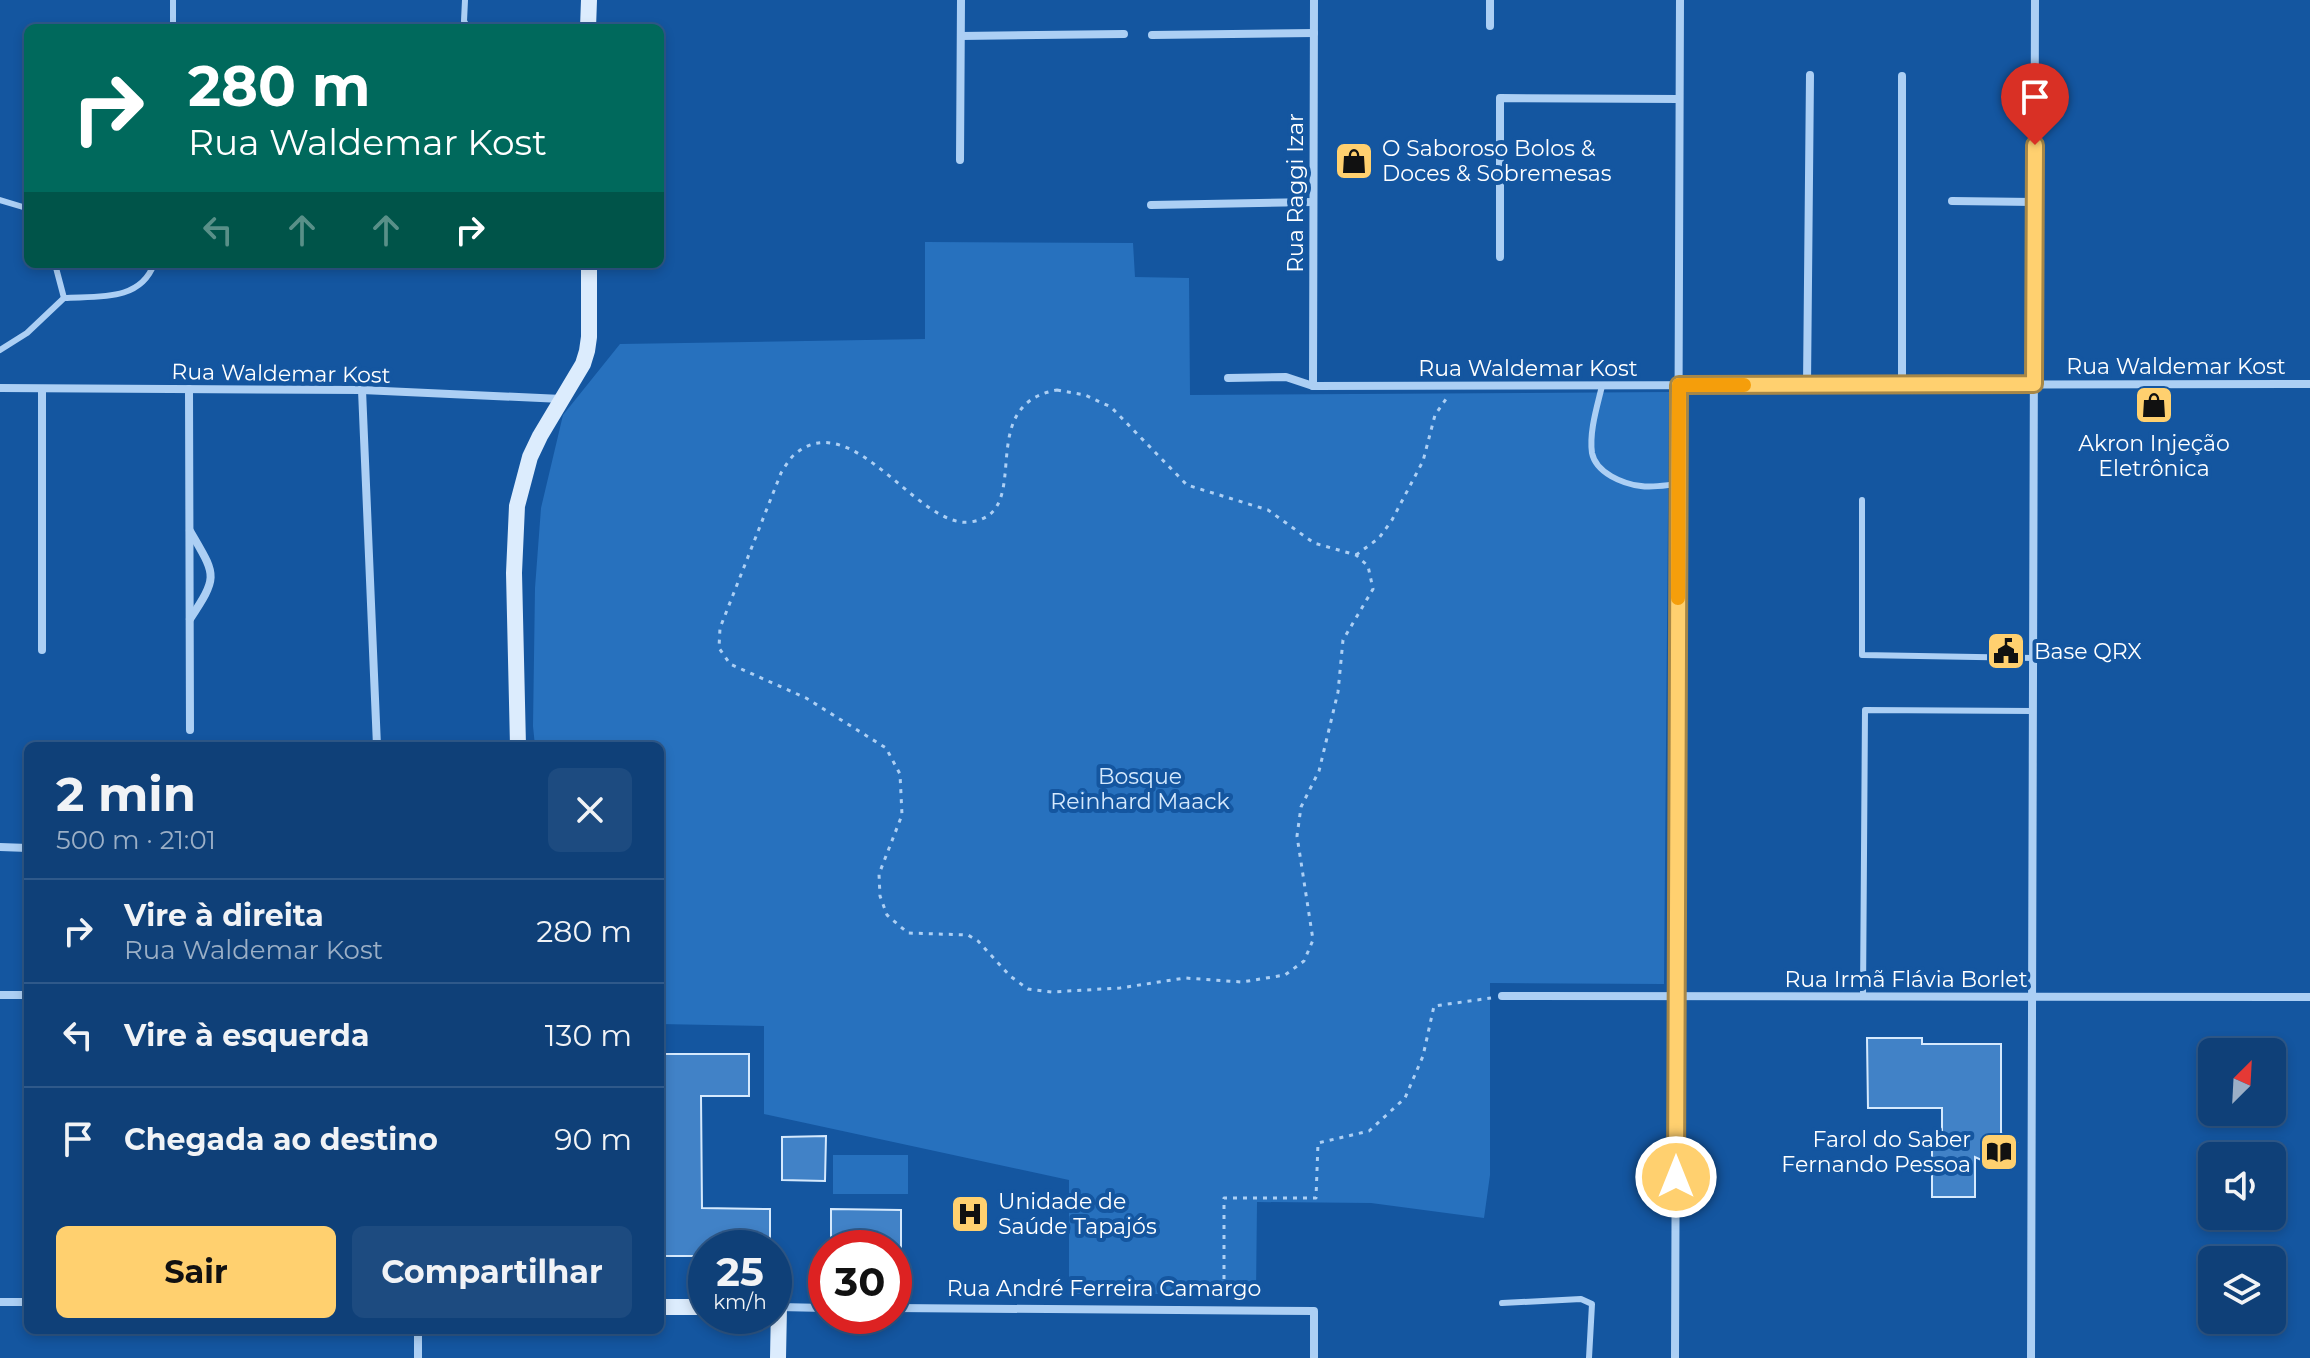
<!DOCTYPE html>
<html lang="pt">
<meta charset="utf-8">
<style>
body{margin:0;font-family:Montserrat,sans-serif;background:#1d4b80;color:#f1f3f6;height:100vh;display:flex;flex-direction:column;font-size:30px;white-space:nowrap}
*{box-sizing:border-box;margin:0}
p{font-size:26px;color:#9bafc6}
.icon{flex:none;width:44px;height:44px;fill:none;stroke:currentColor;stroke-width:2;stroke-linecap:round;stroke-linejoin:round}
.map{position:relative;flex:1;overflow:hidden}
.panel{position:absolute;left:24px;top:742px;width:640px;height:592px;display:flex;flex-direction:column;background:#0f4078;border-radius:12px;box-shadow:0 4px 12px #0003,0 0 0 2px #2f598a}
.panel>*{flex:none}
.top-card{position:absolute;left:24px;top:24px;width:640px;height:244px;border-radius:12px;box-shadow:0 4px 12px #0003,0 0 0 2px #2f598a;background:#00695c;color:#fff;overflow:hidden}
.needle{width:52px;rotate:24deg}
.tools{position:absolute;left:2198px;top:1038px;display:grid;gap:16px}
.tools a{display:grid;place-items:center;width:88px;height:88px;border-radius:12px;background:#0f4078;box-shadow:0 4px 12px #0003,0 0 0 2px #2f598a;font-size:40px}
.speed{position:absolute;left:688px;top:1230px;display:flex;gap:16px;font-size:40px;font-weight:700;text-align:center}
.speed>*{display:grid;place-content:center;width:104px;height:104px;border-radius:50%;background:#0f4078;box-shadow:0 4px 12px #0003,0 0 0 2px #2f598a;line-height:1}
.speed small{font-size:20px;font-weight:400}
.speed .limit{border:12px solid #d22;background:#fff;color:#111}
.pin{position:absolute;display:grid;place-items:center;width:68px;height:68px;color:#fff;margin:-82px -34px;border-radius:50% 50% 50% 0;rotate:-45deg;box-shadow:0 0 8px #0007}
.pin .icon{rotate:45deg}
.me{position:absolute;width:88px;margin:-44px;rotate:0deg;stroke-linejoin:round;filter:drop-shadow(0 0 6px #0008)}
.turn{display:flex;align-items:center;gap:28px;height:168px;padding:0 32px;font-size:36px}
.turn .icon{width:104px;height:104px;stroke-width:2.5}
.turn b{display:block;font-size:56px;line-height:68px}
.lanes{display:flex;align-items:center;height:76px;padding:0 32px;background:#0003;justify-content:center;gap:40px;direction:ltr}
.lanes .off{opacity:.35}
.round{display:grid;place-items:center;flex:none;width:84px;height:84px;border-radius:12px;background:#1d4b80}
.head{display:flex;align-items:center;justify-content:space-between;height:136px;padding:0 32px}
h1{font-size:48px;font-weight:700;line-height:60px}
.primary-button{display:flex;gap:16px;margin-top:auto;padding:16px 32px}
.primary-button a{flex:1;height:92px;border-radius:12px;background:#ffd06f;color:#111;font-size:32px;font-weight:700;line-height:92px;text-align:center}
.primary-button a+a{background:#1d4b80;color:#f1f3f6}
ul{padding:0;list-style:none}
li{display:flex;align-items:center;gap:24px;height:104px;padding:0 32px;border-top:2px solid #2f598a}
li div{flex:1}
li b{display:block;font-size:30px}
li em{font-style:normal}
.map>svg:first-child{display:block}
.green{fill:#2771be}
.building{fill:#4182c7;stroke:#d5e9fd;stroke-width:2}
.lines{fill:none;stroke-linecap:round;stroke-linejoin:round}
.path{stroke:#accff4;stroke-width:3;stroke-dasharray:4 6;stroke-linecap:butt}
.lane{stroke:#accff4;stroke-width:6}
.street{stroke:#accff4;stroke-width:8}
.secondary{stroke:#dcecfd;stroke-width:16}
.route-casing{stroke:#a68748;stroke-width:20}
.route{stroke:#ffd06f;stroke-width:14}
.slow{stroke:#f59e0b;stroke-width:14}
.labels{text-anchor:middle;stroke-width:8;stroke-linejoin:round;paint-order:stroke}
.poi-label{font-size:22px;fill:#fff;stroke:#1456a0;text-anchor:start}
.street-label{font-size:22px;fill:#fff;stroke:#1456a0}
.park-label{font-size:22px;fill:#d5e9fd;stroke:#1456a0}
</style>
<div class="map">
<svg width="2310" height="1358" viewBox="0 0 2310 1358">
<rect width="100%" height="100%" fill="#1456a0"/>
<g class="green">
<polygon points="925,242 1133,243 1135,277 1189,278 1190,395 1669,392 1664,984 1490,983 1490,1175 1484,1218 1371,1203 1257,1202 1256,1294 1069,1294 1069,1180 764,1114 764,1026 660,1024 660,746 535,746 533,726 535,588 541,508 563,415 620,344 925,339"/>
<rect x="833" y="1155" width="75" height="39"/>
</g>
<g class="building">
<polygon points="1867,1038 1922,1038 1922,1044 2001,1044 2001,1133 2017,1143 2012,1153 2012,1169 2001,1169 1975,1157 1975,1197 1932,1197 1932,1145 1942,1145 1942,1108 1868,1108"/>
<polygon points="660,1054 749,1054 749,1096 701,1096 702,1208 770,1209 770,1248 706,1248 706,1256 660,1256 660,1208 663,1208 662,1095 660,1095"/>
<polygon points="826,1136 825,1181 782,1180 782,1137"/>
<polygon points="831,1209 901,1210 901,1248 831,1248"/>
</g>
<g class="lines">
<g class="path">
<path d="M 1057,390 L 1085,395 L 1111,407 L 1187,485 L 1268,510 L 1314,543 L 1356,555 L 1368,566 L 1373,589 L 1343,640 L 1338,692 L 1319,771 L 1301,807 L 1297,836 L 1313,940 L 1304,961 L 1285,975 L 1242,982 L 1185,978 L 1120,988 L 1052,992 L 1028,989 L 1010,976 L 978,941 L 968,935 L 908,933 L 887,915 L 880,896 L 879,874 L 902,815 L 900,774 L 886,748 L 806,698 L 730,664 L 719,648 L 720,628 L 781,473 C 785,467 789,459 795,454 C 853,405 918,529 970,522 C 1037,514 971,405 1057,390 Z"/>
<polyline points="1356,555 1379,538 1392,520 1423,461 1435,415 1446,399"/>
<polyline points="1224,1299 1224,1198 1316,1198 1318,1143 1369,1131 1405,1098 1423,1056 1434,1006 1491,998"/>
</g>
<g class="lane">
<polyline points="465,0 464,21 468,28"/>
<polyline points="173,28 173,0"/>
<polyline points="0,200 23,207 28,211"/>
<path d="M 55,264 L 64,298 C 97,296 140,302 154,264"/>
<polyline points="0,350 27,333 64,298"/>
<path d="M 1602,386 C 1597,407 1589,432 1592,453 C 1596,473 1623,484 1641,486 C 1653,488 1666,485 1678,484"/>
<polyline points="1862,500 1862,655 2033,658"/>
<polyline points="1863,997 1865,710 2033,711"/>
<polyline points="1502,1303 1581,1299 1592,1304 1589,1358"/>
</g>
<g class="street">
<polyline points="1490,0 1490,26"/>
<polyline points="1152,35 1314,33"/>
<polyline points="961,36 1124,34"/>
<polyline points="1902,76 1902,385"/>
<polyline points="960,160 961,0"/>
<polyline points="1952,201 2035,202"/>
<polyline points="1151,205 1313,202"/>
<polyline points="1500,257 1500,98 1679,99"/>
<polyline points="1228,378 1286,377 1313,386 2310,384"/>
<polyline points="1807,385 1810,75"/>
<polyline points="1313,386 1314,0"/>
<polyline points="0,388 362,390 562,399"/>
<polyline points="42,389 42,650"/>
<polyline points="189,389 190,730"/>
<polyline points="362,390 377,746"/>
<path d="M 190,531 C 216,576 219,575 190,619"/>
<polyline points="0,847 28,848"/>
<polyline points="0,995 28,995"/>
<polyline points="1502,996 2310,997"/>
<polyline points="0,1302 28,1302"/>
<polyline points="779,1307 826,1308"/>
<polyline points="894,1308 1314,1311 1314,1358"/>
<polyline points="418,1358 418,1330"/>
<polyline points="1675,1358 1680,0"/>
<polyline points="2031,1358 2035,0"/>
</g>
<g class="secondary">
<polyline points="588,28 589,0"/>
<polyline points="518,746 514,573 517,506 530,457 540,436 583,364 587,351 589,337 589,264"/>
<polyline points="660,1307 706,1307"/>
<polyline points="774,1307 779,1307 778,1358"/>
</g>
</g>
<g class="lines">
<defs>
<polyline id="route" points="1676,1177 1679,385 2034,384 2035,145"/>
</defs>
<use href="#route" class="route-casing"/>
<use href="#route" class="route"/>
<polyline class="slow" points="1678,598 1679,385 1744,385"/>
</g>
<defs>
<symbol id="shop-square" viewBox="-11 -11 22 22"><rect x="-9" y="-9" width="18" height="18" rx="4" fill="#ffd06f" stroke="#1456a0"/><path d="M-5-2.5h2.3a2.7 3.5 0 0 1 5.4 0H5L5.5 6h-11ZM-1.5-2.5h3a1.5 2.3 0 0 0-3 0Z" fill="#111"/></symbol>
<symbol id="civic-square" viewBox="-11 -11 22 22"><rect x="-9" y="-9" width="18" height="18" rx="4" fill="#ffd06f" stroke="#1456a0"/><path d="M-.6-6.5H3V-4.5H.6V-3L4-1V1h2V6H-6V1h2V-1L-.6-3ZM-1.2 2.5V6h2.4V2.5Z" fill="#111"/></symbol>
<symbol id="library-square" viewBox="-11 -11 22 22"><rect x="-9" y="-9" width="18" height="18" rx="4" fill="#ffd06f" stroke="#1456a0"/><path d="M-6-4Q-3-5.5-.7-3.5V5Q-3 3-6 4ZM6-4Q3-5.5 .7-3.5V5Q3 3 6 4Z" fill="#111"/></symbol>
<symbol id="hospital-square" viewBox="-11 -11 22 22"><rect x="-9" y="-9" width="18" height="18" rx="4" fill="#ffd06f" stroke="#1456a0"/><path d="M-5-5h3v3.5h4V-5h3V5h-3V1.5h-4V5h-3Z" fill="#111"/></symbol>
</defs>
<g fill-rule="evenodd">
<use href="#shop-square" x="1332" y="139" width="44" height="44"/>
<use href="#shop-square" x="2132" y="383" width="44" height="44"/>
<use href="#civic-square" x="1984" y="629" width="44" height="44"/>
<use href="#library-square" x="1977" y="1130" width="44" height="44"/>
<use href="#hospital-square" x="948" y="1192" width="44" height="44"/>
</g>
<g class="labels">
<g class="poi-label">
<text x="1382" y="156">O Saboroso Bolos &amp;<tspan x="1382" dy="25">Doces &amp; Sobremesas</tspan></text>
<text x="2154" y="451" text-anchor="middle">Akron Injeção<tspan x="2154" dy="25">Eletrônica</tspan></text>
<text x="2034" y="659">Base QRX</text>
<text x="1971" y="1147" text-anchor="end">Farol do Saber<tspan x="1971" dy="25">Fernando Pessoa</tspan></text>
<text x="998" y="1209">Unidade de<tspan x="998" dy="25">Saúde Tapajós</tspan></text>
</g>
<g class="street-label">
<text transform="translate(1295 193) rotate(-90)" y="8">Rua Raggi Izar</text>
<text x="2176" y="374">Rua Waldemar Kost</text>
<text x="1528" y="376">Rua Waldemar Kost</text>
<text transform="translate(281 373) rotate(1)" y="8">Rua Waldemar Kost</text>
<text x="1906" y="987">Rua Irmã Flávia Borlet</text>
<text x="1104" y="1296">Rua André Ferreira Camargo</text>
</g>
<g class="park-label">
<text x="1140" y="784">Bosque<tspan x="1140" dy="25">Reinhard Maack</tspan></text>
</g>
</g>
</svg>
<div class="tools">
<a><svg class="needle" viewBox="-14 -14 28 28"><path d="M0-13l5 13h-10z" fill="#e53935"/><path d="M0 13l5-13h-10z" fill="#9bafc6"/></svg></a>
<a><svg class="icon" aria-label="sound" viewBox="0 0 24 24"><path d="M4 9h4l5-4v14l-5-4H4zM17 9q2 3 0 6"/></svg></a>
<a><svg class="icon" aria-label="layers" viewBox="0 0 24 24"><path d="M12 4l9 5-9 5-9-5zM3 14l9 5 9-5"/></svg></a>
</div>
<div class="speed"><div>25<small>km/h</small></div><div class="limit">30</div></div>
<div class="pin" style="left:2035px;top:145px;background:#d93025"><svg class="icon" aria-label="arrive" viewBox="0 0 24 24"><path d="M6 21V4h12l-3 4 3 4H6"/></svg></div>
<svg class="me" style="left:1676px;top:1177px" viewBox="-20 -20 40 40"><circle r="17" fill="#ffd06f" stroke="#fff" stroke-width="3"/><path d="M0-11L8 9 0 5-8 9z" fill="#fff"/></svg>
<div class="top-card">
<div class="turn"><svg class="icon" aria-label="right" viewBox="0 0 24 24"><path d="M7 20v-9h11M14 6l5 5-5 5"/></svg><div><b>280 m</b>Rua Waldemar Kost</div></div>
<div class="lanes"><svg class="icon off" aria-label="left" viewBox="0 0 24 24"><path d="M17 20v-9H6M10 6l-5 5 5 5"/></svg><svg class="icon off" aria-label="ahead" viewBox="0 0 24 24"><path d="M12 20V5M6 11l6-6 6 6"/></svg><svg class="icon off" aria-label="ahead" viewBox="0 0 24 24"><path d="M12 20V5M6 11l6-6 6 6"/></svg><svg class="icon" aria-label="right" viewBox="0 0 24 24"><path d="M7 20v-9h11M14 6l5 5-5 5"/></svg></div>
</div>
<section class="panel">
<div class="head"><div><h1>2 min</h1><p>500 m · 21:01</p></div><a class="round"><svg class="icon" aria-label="close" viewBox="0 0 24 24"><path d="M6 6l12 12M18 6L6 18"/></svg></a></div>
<ul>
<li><svg class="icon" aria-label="right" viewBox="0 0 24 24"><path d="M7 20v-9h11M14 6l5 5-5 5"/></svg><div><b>Vire à direita</b><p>Rua Waldemar Kost</p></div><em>280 m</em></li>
<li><svg class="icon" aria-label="left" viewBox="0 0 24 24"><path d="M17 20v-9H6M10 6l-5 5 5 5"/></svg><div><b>Vire à esquerda</b></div><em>130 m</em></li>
<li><svg class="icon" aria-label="arrive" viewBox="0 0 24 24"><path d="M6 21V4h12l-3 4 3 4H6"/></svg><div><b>Chegada ao destino</b></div><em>90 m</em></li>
</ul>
<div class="primary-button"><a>Sair</a><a>Compartilhar</a></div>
</section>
</div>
